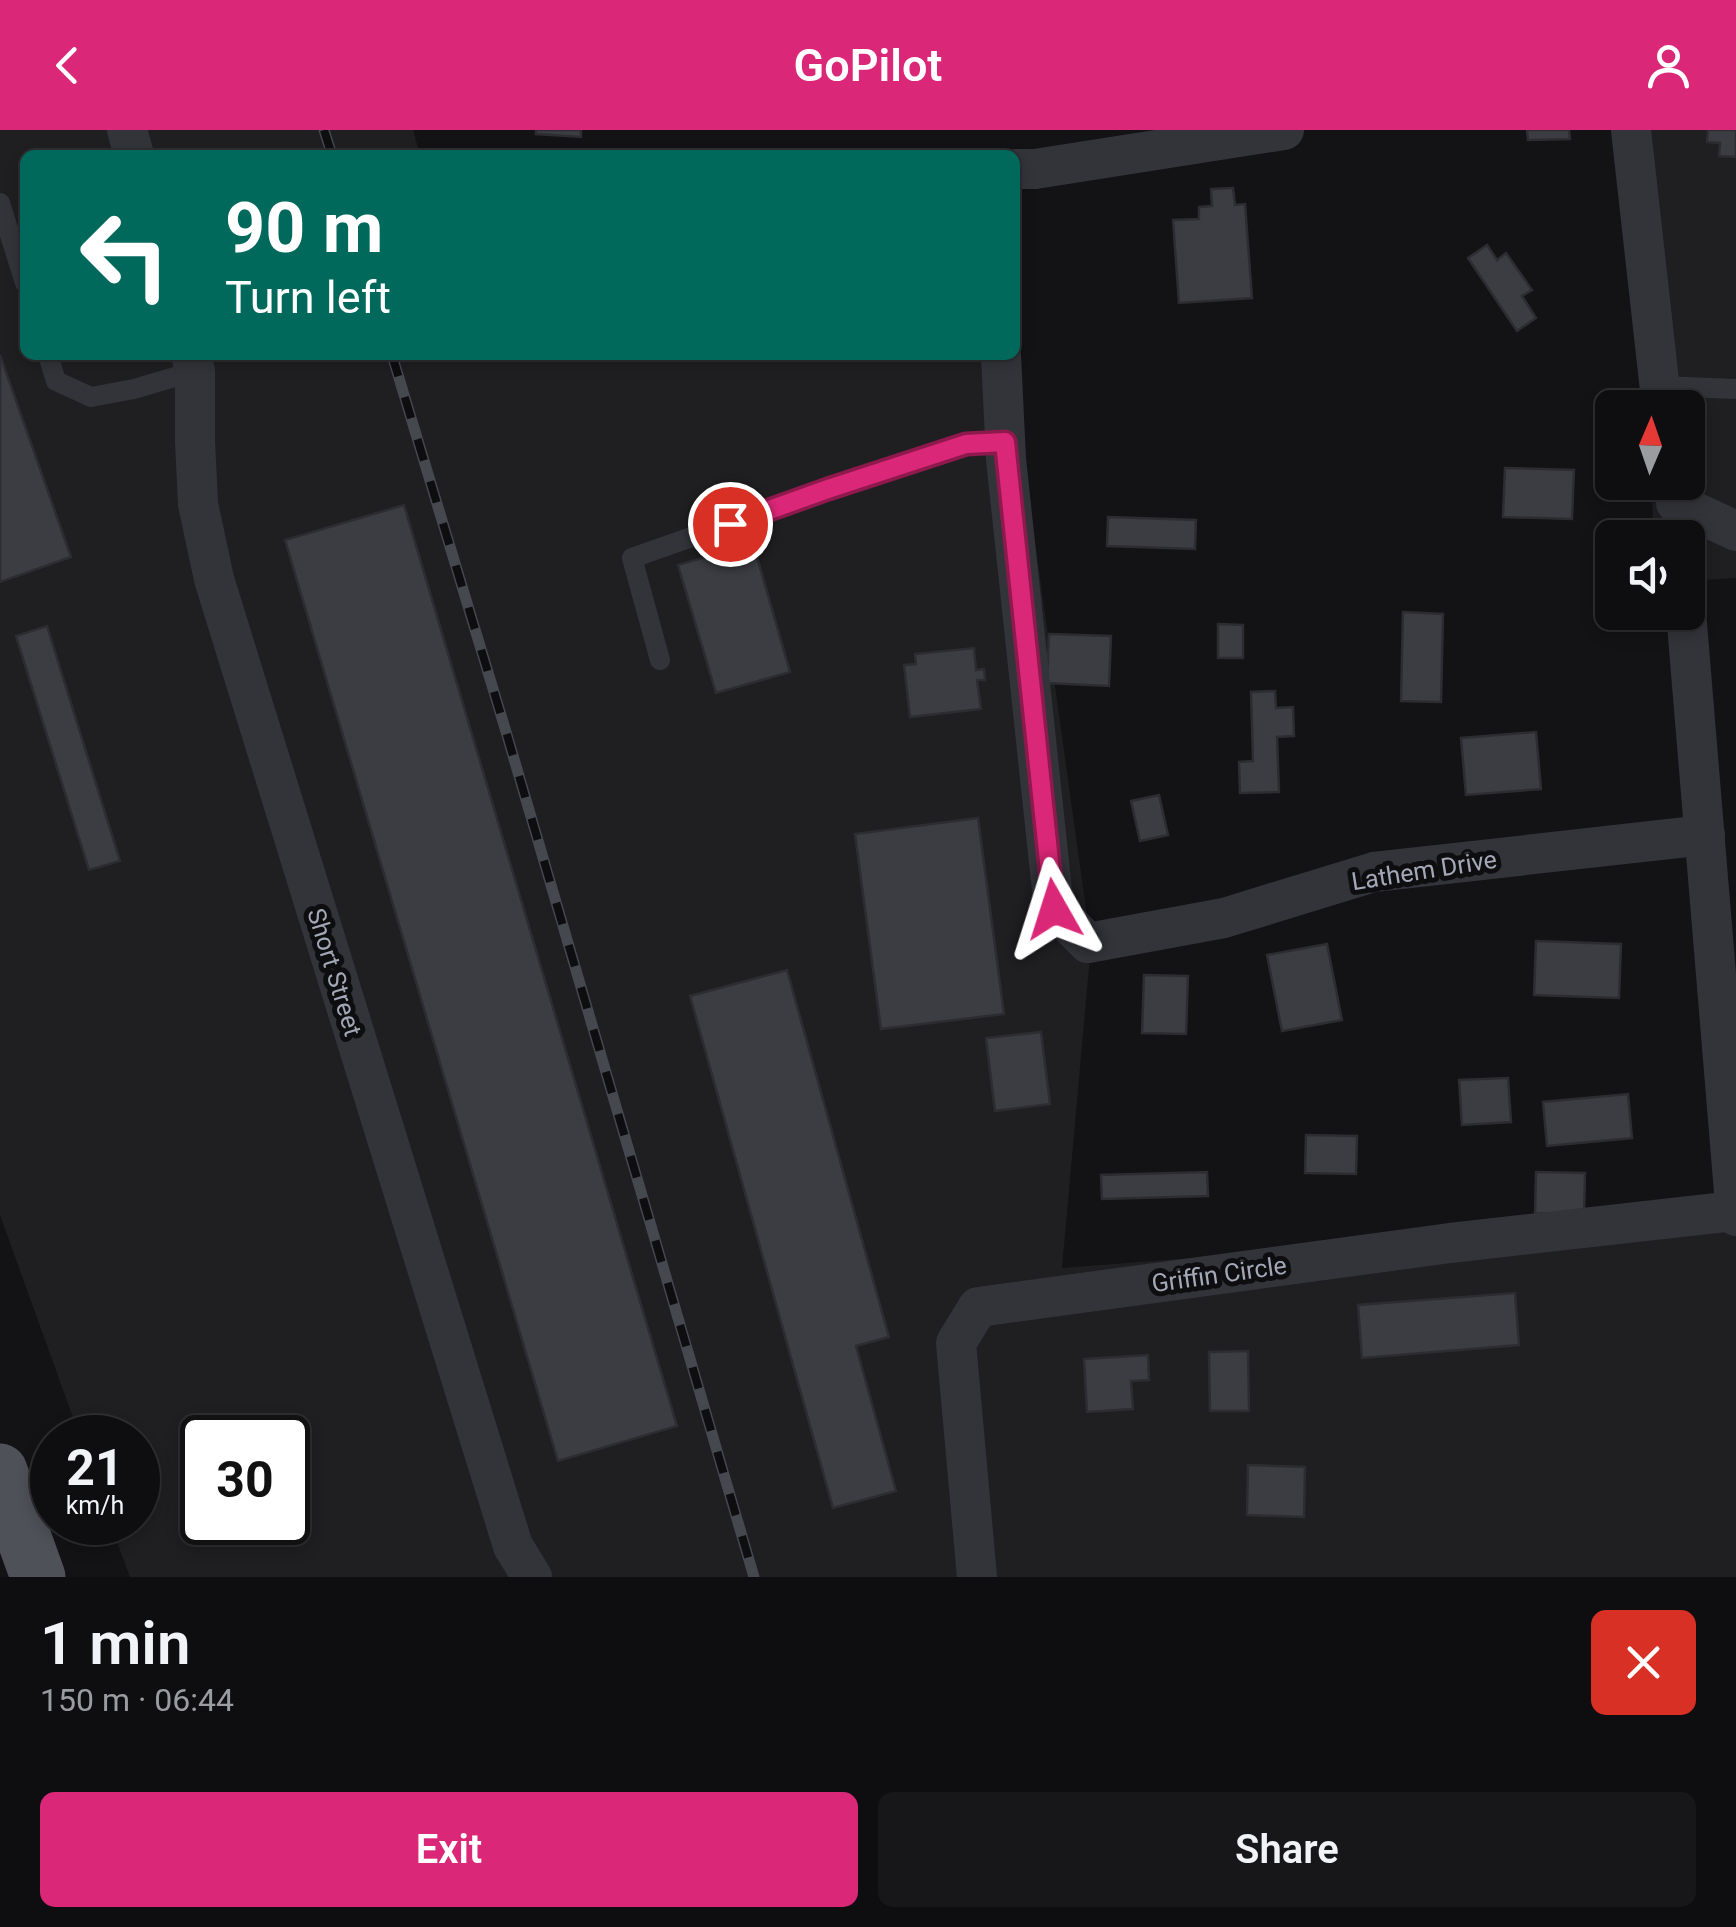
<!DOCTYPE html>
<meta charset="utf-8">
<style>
body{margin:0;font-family:Roboto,sans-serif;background:#171719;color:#f1f3f6;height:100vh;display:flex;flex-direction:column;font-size:38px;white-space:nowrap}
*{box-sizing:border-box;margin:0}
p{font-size:32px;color:#9b9c9f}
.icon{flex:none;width:55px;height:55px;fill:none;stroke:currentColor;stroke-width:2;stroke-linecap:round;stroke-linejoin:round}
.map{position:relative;height:1447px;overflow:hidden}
.panel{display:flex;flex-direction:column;background:#0e0e10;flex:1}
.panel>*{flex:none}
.hud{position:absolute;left:20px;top:20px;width:1000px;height:210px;border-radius:15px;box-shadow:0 5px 15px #0003,0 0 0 2px #2e2e30;background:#00695c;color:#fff;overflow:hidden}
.needle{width:65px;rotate:2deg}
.controls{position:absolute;left:1595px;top:260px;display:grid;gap:20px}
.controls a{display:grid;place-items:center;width:110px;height:110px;border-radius:15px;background:#0e0e10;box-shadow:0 5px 15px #0003,0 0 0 2px #2e2e30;font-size:50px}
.speed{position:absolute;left:30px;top:1285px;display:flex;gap:20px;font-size:50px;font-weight:700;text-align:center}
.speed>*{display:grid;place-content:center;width:130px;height:130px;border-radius:50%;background:#0e0e10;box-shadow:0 5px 15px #0003,0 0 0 2px #2e2e30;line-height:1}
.speed small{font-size:25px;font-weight:400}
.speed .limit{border:5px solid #111;border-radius:15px;background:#fff;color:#111}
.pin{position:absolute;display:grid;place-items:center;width:85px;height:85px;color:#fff;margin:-42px;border:5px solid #fff;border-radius:50%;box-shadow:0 2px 10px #0007}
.me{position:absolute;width:110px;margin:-55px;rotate:354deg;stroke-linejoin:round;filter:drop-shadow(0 0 8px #0008)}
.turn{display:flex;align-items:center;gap:35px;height:210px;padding:0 40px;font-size:45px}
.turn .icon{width:130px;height:130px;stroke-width:2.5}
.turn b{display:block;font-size:70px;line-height:85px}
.round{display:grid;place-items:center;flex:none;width:105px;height:105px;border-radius:15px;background:#171719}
.headline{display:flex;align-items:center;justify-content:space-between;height:170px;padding:0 40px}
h1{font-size:60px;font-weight:600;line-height:75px}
.primary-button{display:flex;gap:20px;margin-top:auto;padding:20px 40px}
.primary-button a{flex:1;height:115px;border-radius:15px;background:#db2777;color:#fff;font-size:40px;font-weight:600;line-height:115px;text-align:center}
.primary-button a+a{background:#171719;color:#f1f3f6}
header{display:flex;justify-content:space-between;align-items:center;height:130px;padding:0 40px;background:#db2777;color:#fff;font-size:45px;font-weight:600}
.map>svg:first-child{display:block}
.built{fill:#1f1f22;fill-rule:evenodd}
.building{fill:#3c3d43;stroke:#2d2d31;stroke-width:2.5}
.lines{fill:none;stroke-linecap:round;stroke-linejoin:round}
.service{stroke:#33343a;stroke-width:20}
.minor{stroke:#33343a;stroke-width:40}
.primary{stroke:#4f5159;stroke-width:55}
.rail-casing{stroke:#46484f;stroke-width:11}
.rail{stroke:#0e0e10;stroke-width:8;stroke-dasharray:22;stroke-linecap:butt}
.route-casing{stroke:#8e194d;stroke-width:25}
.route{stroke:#db2777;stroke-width:18}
.labels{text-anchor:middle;stroke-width:10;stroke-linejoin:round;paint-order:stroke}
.street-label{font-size:25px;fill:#a3a8b7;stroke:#0e0e10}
</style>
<header><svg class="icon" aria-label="back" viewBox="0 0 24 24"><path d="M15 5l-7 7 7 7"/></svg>GoPilot<svg class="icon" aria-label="person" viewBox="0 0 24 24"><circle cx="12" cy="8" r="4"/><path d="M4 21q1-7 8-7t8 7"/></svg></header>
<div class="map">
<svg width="1736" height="1447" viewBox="0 0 1736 1447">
<rect width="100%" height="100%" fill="#131315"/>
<g class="built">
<path d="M 0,0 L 413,0 L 420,25 L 25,25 L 25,225 L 1009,225 L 1091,815 L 1062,1138 L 1736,1086 L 1736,1447 L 130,1447 L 110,1393 L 138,1392 L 138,1308 L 80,1307 L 0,1085 ZM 202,1308 L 288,1308 L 288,1392 L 202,1392 Z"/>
<polygon points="1649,0 1736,0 1736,448 1688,451 1688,408 1653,407 1652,353 1688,352 1688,278 1651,277"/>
</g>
<g class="building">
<polygon points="536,0 581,0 581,7 536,4"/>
<polygon points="1527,0 1569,0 1570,9 1528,10"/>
<polygon points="1708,0 1736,0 1736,27 1719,26 1720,13 1707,12"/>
<polygon points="1233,58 1235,75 1245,74 1252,168 1179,173 1173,90 1199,89 1199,77 1212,76 1211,59"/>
<polygon points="1487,115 1497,130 1506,123 1532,160 1522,166 1536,188 1517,201 1468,128"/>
<polygon points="0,225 71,427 0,452"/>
<polygon points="1505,338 1574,340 1572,389 1503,387"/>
<polygon points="404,375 677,1296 558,1331 285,410"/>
<polygon points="1108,387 1196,390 1195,419 1107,416"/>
<polygon points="753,413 790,542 716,563 678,435"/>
<polygon points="1403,482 1443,484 1441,572 1401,571"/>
<polygon points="1218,494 1243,495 1243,528 1218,528"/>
<polygon points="47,496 120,731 89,740 16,506"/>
<polygon points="1049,504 1111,506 1109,556 1047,553"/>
<polygon points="974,518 976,540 984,539 985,550 977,550 981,579 910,587 904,535 916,534 915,524"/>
<polygon points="1275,561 1276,578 1293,577 1294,606 1277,607 1279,662 1240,663 1239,632 1253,631 1251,562"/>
<polygon points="1536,602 1541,659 1466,665 1461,608"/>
<polygon points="1159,665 1168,705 1140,711 1131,671"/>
<polygon points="978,688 1004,884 881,899 855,704"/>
<polygon points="1536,811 1621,814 1619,868 1534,865"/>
<polygon points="1327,814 1342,890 1282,901 1267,825"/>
<polygon points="787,840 889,1207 856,1216 896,1361 833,1378 690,866"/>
<polygon points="1144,845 1188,846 1186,904 1142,903"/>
<polygon points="1041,902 1050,974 995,981 986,908"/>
<polygon points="1508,948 1511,992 1462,995 1459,950"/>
<polygon points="1628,964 1632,1008 1547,1016 1543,972"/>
<polygon points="1306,1005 1357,1006 1356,1044 1305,1043"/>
<polygon points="1207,1042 1208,1066 1102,1069 1101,1045"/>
<polygon points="1536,1042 1585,1043 1584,1084 1535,1083"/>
<polygon points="1515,1163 1519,1215 1362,1228 1358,1175"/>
<polygon points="1248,1221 1249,1281 1210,1281 1209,1222"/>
<polygon points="1148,1225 1149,1250 1131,1251 1133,1279 1087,1282 1084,1229"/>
<polygon points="1248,1335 1305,1337 1304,1387 1247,1385"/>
</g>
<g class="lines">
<g class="service">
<polyline points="0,73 25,153"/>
<polyline points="48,225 56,251 91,267 134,259 195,241"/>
<polyline points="1659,256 1736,259"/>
<polyline points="660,530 632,428 828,359 966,315 1005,313"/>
</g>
<g class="minor">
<polyline points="127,0 134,25"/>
<polyline points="1631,0 1662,278"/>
<polyline points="1015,39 1035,39 1284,0"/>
<polyline points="191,225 195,241 195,311 198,374 214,449 513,1416 532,1447"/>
<polyline points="1001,225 1006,329 1054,779 1088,813 1224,788 1374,742 1705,705"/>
<polyline points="1676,373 1736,401"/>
<polyline points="1686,482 1736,1086"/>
<polyline points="977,1447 956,1213 978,1177 1450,1113 1735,1081"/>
</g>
<polyline class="primary" points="0,1341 38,1447"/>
<defs>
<g id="rail">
<polyline points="324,0 332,25"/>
<polyline points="392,225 507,605 754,1447"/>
</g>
</defs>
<use href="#rail" class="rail-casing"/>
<use href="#rail" class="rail"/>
</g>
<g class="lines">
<defs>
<polyline id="route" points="730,394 828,359 966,314 1005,312 1054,779"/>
</defs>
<use href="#route" class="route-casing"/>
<use href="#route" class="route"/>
</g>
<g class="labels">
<g class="street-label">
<text transform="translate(1424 740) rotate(-9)" y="9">Lathem Drive</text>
<text transform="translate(335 842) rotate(73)" y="9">Short Street</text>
<text transform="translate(1219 1144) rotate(-8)" y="9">Griffin Circle</text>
</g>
</g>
</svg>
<div class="controls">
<a><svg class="needle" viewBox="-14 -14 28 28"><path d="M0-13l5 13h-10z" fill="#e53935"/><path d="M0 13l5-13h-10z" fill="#9b9c9f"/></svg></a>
<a><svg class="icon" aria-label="sound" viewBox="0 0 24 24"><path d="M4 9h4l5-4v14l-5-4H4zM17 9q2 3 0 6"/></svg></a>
</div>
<div class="speed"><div>21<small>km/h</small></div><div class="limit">30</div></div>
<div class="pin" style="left:730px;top:394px;background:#d93025"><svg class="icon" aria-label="arrive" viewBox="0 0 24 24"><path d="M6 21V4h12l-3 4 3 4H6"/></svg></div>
<svg class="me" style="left:1054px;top:779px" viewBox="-20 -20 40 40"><path d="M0-17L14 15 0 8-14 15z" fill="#db2777" stroke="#fff" stroke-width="4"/></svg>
<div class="hud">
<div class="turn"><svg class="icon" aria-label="left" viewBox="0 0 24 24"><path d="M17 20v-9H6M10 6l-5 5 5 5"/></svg><div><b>90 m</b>Turn left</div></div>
</div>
</div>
<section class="panel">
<div class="headline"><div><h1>1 min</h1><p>150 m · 06:44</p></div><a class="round" style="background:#d93025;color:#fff"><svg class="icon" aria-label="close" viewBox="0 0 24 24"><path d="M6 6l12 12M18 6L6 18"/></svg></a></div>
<div class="primary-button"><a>Exit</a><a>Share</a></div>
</section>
